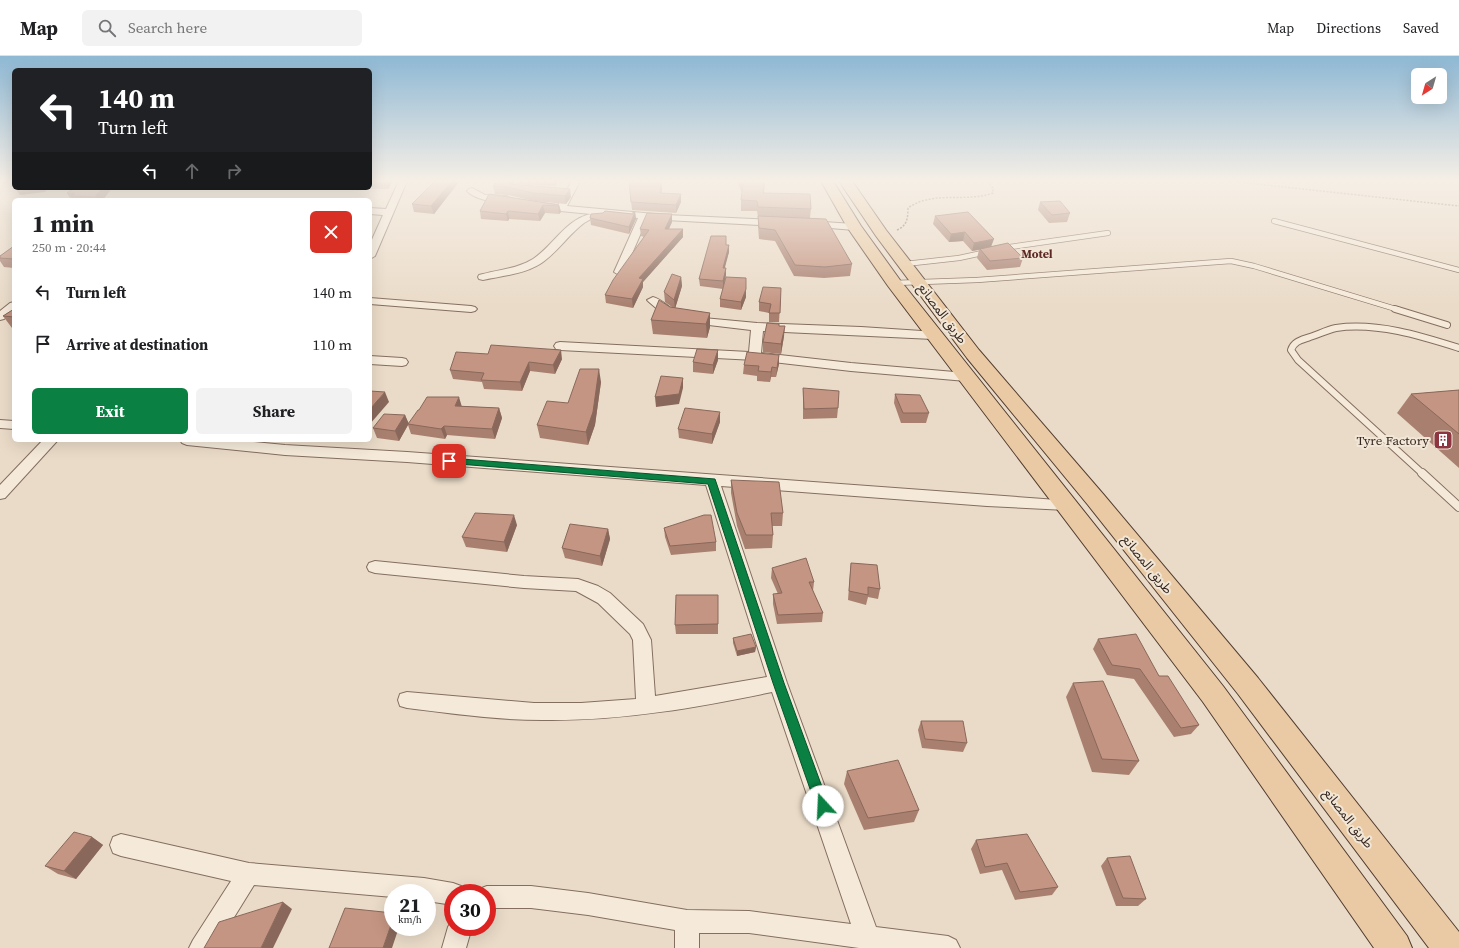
<!DOCTYPE html>
<meta charset="utf-8">
<style>
body{margin:0;font-family:"Source Serif 4","Noto Sans Arabic",serif;background:#f2f2f2;color:#202124;height:100vh;display:flex;flex-direction:column;font-size:15px;white-space:nowrap}
*{box-sizing:border-box;margin:0}
p{font-size:13px;color:#757577}
.icon{flex:none;width:22px;height:22px;fill:none;stroke:currentColor;stroke-width:2;stroke-linecap:round;stroke-linejoin:round}
.map{position:relative;flex:1;overflow:hidden}
.panel{position:absolute;left:12px;top:142px;width:360px;height:244px;display:flex;flex-direction:column;background:#fff;border-radius:6px;box-shadow:0 4px 16px #0002}
.panel>*{flex:none}
.hud{position:absolute;left:12px;top:12px;width:360px;height:122px;border-radius:6px;box-shadow:0 4px 16px #0002;background:#202124;color:#fff;overflow:hidden}
.needle{width:26px;rotate:217deg}
.buttons{position:absolute;left:1411px;top:12px;display:grid;gap:8px}
.buttons a{display:grid;place-items:center;width:36px;height:36px;border-radius:6px;background:#fff;box-shadow:0 4px 16px #0002;font-size:20px}
.speed{position:absolute;left:384px;top:828px;display:flex;gap:8px;font-size:20px;font-weight:700;text-align:center}
.speed>*{display:grid;place-content:center;width:52px;height:52px;border-radius:50%;background:#fff;box-shadow:0 4px 16px #0002;line-height:1}
.speed small{font-size:10px;font-weight:400}
.speed .limit{border:6px solid #d22;background:#fff;color:#111}
.pin{position:absolute;display:grid;place-items:center;width:34px;height:34px;color:#fff;margin:-17px;border-radius:8px;box-shadow:0 2px 6px #0006}
.me{position:absolute;width:44px;margin:-22px;rotate:340deg;stroke-linejoin:round;filter:drop-shadow(0 0 3px #0008)}
.turn{display:flex;align-items:center;gap:14px;height:84px;padding:0 20px;font-size:18px}
.turn .icon{width:52px;height:52px;stroke-width:2.5}
.turn b{display:block;font-size:28px;line-height:34px}
.lanes{display:flex;align-items:center;height:38px;padding:0 20px;background:#0003;justify-content:center;gap:20px;direction:ltr}
.lanes .off{opacity:.35}
.round{display:grid;place-items:center;flex:none;width:42px;height:42px;border-radius:6px;background:#f2f2f2}
.overview{display:flex;align-items:center;justify-content:space-between;height:68px;padding:0 20px}
h1{font-size:24px;font-weight:700;line-height:30px}
.primary-button{display:flex;gap:8px;margin-top:auto;padding:8px 20px}
.primary-button a{flex:1;height:46px;border-radius:6px;background:#0b8043;color:#fff;font-size:16px;font-weight:700;line-height:46px;text-align:center}
.primary-button a+a{background:#f2f2f2;color:#202124}
ul{padding:0;list-style:none}
li{display:flex;align-items:center;gap:12px;height:52px;padding:0 20px}
li div{flex:1}
li b{display:block;font-size:15px}
li em{font-style:normal}
header{display:flex;align-items:center;gap:24px;box-sizing:border-box;height:56px;padding:0 20px;background:#fff;border-bottom:1px solid #e0e0e0}
header strong{font-size:19px}
nav{display:flex;gap:22px;margin-inline-start:auto;font-size:14px}
.search{width:280px;height:36px;background:#f2f2f2;display:flex;align-items:center;gap:10px;box-sizing:border-box;padding:0 14px;border-radius:6px;color:#757577;font-size:15px}
.map>svg:first-child{display:block}
.lines{fill:none;stroke-linecap:round;stroke-linejoin:round}
.service-far2-casing{stroke:#846e5f;stroke-width:6}
.service-far1-casing{stroke:#846e5f;stroke-width:8}
.service-casing{stroke:#846e5f;stroke-width:10}
.minor-casing{stroke:#846e5f;stroke-width:2}
.primary-casing{stroke:#533d32;stroke-width:2}
.path{stroke:#846e5f;stroke-width:1.5;stroke-dasharray:2 1.5;stroke-linecap:butt}
.service-far2{stroke:#f5eada;stroke-width:4.5}
.service-far1{stroke:#f5eada;stroke-width:6}
.service{stroke:#f5eada;stroke-width:8}
.minor{fill:#f5eada;fill-rule:evenodd}
.primary{fill:#e9caa4;fill-rule:evenodd}
.wall{fill:#a98070}
.shaded-wall{fill:#89685b}
.building{fill:#c49582;stroke:#89685b}
.route{fill:#0b8043;stroke:#07532c}
.labels{text-anchor:middle;stroke-width:4;stroke-linejoin:round;paint-order:stroke}
.far-neighbourhood-label{font-size:12px;font-weight:bold;fill:#5e2925;stroke:#f2e7d7}
.street-label{font-size:13px;fill:#362821;stroke:#f2e7d7}
.poi-label{font-size:13px;fill:#362821;stroke:#f2e7d7;text-anchor:end}
</style>
<header>
<strong>Map</strong>
<div class="search"><svg class="icon" aria-label="search" viewBox="0 0 24 24"><circle cx="10" cy="10" r="6"/><path d="M15 15l6 6"/></svg>Search here</div>
<nav><a>Map</a><a>Directions</a><a>Saved</a></nav>
</header>
<div class="map">
<svg width="1459" height="892" viewBox="0 0 1459 892">
<rect width="100%" height="100%" fill="#eadbc8"/>
<g class="lines">
<defs>
<g id="service-far2">
<polyline points="1274,165 1459,214"/>
<polyline points="1003,192 1108,177"/>
<polyline points="905,208 959,202 987,196"/>
<polyline points="894,227 977,224 1231,205 1254,210 1399,254"/>
</g>
<g id="service-far1">
<polyline points="1395,253 1447,269"/>
<path d="M 1423,418 L 1298,304 L 1291,294 C 1294,285 1302,284 1310,281 C 1319,278 1327,274 1336,272 C 1377,266 1421,280 1459,292"/>
</g>
<polyline id="service" points="1422,417 1459,451"/>
<g id="minor">
<polygon points="399,125 407,125 375,200 370,203 370,188 383,159 370,158 370,152 386,153"/>
<path d="M 572,125 L 580,125 L 567,150 L 666,159 L 777,164 L 782,167 L 777,170 L 647,163 L 624,216 L 619,219 L 614,216 L 638,162 L 605,159 L 604,162 L 591,163 L 584,167 C 568,179 557,197 540,208 C 524,218 502,220 483,224 L 479,223 L 478,221 L 479,219 C 497,214 517,213 533,203 C 553,190 566,163 591,158 L 540,153 L 535,150 L 540,147 L 558,149 Z"/>
<path d="M 472,132 L 485,139 L 507,140 L 512,143 C 504,151 474,143 467,135 L 469,133 Z"/>
<polygon points="809,165 854,168 859,171 854,174 806,170 804,168"/>
<path d="M 653,241 C 662,243 673,255 682,260 L 757,267 L 861,271 L 937,276 L 939,279 L 937,282 L 933,283 L 763,275 L 761,297 L 851,307 L 966,317 L 970,318 L 972,321 L 970,324 L 966,325 L 851,315 L 755,304 L 560,294 L 556,293 L 554,290 L 556,287 L 560,286 L 749,296 L 751,274 L 675,265 L 663,258 L 649,246 L 647,244 Z"/>
<polygon points="370,242 471,250 475,251 477,253 475,255 471,256 370,248"/>
<polygon points="14,246 14,255 4,263 0,264 0,255 10,247"/>
<polygon points="370,300 402,302 406,303 408,306 406,309 402,310 370,308"/>
<polygon points="0,364 14,365 14,373 0,372"/>
<polygon points="43,384 58,384 5,442 0,443 0,429"/>
<path d="M 180,384 L 232,384 L 285,389 L 407,396 L 1071,445 L 1074,449 L 1071,453 L 1066,454 L 987,450 L 721,430 L 787,627 L 876,871 L 948,880 L 956,884 L 960,892 L 859,892 L 749,877 L 699,877 L 699,892 L 675,892 L 675,874 L 588,859 L 531,852 L 487,852 L 487,837 L 477,837 L 479,833 L 487,830 L 531,830 L 588,837 L 687,854 L 749,855 L 851,868 L 772,636 C 699,651 627,664 552,664 C 504,665 455,658 407,652 L 400,650 L 398,644 L 400,638 L 407,636 L 534,647 L 581,647 L 636,643 L 633,584 L 630,578 L 598,547 L 576,535 L 524,532 L 375,517 L 369,515 L 367,511 L 369,507 L 375,505 L 524,520 L 578,523 L 598,530 L 610,537 L 643,568 L 651,584 L 655,640 L 767,621 L 706,429 L 407,406 L 285,399 L 187,389 L 182,387 Z"/>
<polygon points="121,778 249,807 424,822 453,827 461,830 464,837 453,837 453,849 427,845 427,837 393,837 393,841 254,829 215,892 189,892 193,884 231,825 121,800 113,797 110,789 113,781"/>
<polygon points="453,862 453,871 472,871 466,892 442,892 448,871"/>
</g>
<g id="primary">
<polygon points="821,125 833,125 861,170 900,224 1223,630 1407,880 1412,892 1374,892 1203,646 888,230 847,171"/>
<polygon points="839,125 852,125 886,174 979,294 1104,439 1258,622 1459,876 1459,892 1429,892 1238,638 1088,449 967,302 876,180"/>
</g>
</defs>
<use href="#service-far2" class="service-far2-casing"/>
<use href="#service-far1" class="service-far1-casing"/>
<use href="#service" class="service-casing"/>
<use href="#minor" class="minor-casing"/>
<use href="#primary" class="primary-casing"/>
<g class="path">
<polyline points="1229,125 1459,150"/>
<path d="M 897,174 C 907,170 908,162 908,152 C 933,134 966,147 993,137 L 993,132 L 987,125"/>
</g>
<use href="#service-far2" class="service-far2"/>
<use href="#service-far1" class="service-far1"/>
<use href="#service" class="service"/>
<use href="#minor" class="minor"/>
<use href="#primary" class="primary"/>
</g>
<g class="wall">
<polygon points="370,125 393,125 388,133 344,132 370,132"/>
<polygon points="516,125 557,125 556,130 517,128"/>
<polygon points="629,125 662,132 661,137 681,138 681,146 676,157 632,154"/>
<polygon points="737,125 765,125 764,137 811,153 810,162 852,208 850,220 824,222 794,220 775,185 759,183 758,170 758,161 757,155 741,155 741,144 742,137"/>
<polygon points="458,127 434,158 414,156 412,148"/>
<polygon points="513,128 571,141 566,148 534,145 508,139 495,138 493,130 515,128"/>
<polygon points="75,132 103,144 71,144 67,137"/>
<polygon points="489,138 559,149 561,156 559,158 545,157 540,165 509,163 508,165 481,163 480,155"/>
<polygon points="1040,146 1070,157 1067,166 1049,167 1038,154"/>
<polygon points="635,156 636,163 629,178 591,169 590,162 633,158"/>
<polygon points="672,158 672,166 669,173 683,173 683,181 643,226 643,231 633,252 606,247 605,239 644,181 641,180 640,173"/>
<polygon points="935,160 992,191 1023,202 1020,211 987,214 977,202 979,194 972,195 963,185 949,186 933,168"/>
<polygon points="726,189 729,196 724,212 726,219 723,231 746,241 741,254 720,251 720,243 723,233 700,230 699,223"/>
<polygon points="14,190 14,212 4,211 0,205 0,200"/>
<polygon points="681,221 682,230 675,252 710,257 710,271 707,282 653,278 651,264 670,251 672,251 665,246 664,236"/>
<polygon points="781,232 779,266 769,266 769,257 759,255 759,246"/>
<polygon points="14,253 14,272 12,272 3,260"/>
<polygon points="779,270 784,280 781,298 763,296 763,286"/>
<polygon points="718,294 718,304 713,318 693,316 693,306"/>
<polygon points="779,299 779,308 776,321 771,321 770,326 757,325 757,320 743,318 744,309"/>
<polygon points="562,303 555,318 530,315 522,335 484,333 482,326 453,323 450,314"/>
<polygon points="601,326 595,369 588,389 540,382 537,369 568,347"/>
<polygon points="803,332 838,352 837,362 803,363"/>
<polygon points="1459,334 1459,412 1397,357 1411,338"/>
<polygon points="895,338 929,357 926,367 901,367 894,347"/>
<polygon points="462,350 499,352 502,362 495,383 447,379 445,383 411,378 408,369 399,385 377,382 373,372 405,359 408,367"/>
<polygon points="720,366 712,388 679,382 678,373"/>
<polygon points="731,424 783,457 782,470 772,470 773,479 772,492 745,493 737,470 731,437"/>
<polygon points="517,469 507,496 466,491 462,481"/>
<polygon points="664,472 716,486 716,495 671,499 665,481"/>
<polygon points="608,473 610,483 602,510 565,502 562,492"/>
<polygon points="851,507 880,533 878,543 868,541 866,549 848,544 850,517"/>
<polygon points="772,512 814,526 813,535 823,557 822,566 777,568 773,548 773,538 778,538 771,522"/>
<polygon points="718,539 718,578 676,578 675,569"/>
<polygon points="733,582 756,591 755,596 737,600 733,587"/>
<polygon points="1098,583 1159,620 1199,669 1191,678 1174,681 1134,623 1107,619 1093,593"/>
<polygon points="1073,627 1139,705 1129,719 1092,716 1066,641"/>
<polygon points="921,665 967,687 963,696 922,692 918,674"/>
<polygon points="847,715 919,754 914,766 864,774 844,728"/>
<polygon points="92,781 103,789 76,823 58,818 45,810"/>
<polygon points="976,784 1058,831 1052,839 1015,844 1002,814 980,818 971,793"/>
<polygon points="1107,802 1146,843 1138,850 1116,850 1101,810"/>
</g>
<g class="shaded-wall">
<polygon points="387,125 393,125 388,133 386,127"/>
<polygon points="452,125 458,125 458,127 434,158 431,150"/>
<polygon points="507,125 514,125 515,128 508,132"/>
<polygon points="555,125 557,125 556,130"/>
<polygon points="661,125 662,132 661,146 660,137"/>
<polygon points="15,132 48,132 45,136 20,139"/>
<polygon points="102,132 112,132 103,144 97,144 95,141"/>
<polygon points="570,133 571,141 566,148 565,140"/>
<polygon points="681,138 681,146 676,157 676,149"/>
<polygon points="543,149 545,157 540,165 538,158"/>
<polygon points="559,149 561,156 559,158 558,150"/>
<polygon points="508,155 509,163 508,165 506,158"/>
<polygon points="635,156 636,163 629,178 629,171"/>
<polygon points="672,158 672,166 665,181 665,173"/>
<polygon points="683,173 683,181 643,226 643,231 633,252 632,243 639,222"/>
<polygon points="965,176 963,185 949,186 951,178"/>
<polygon points="994,183 991,191 972,195 974,187"/>
<polygon points="729,189 729,196 723,219 723,212"/>
<polygon points="726,212 726,219 723,233 723,225"/>
<polygon points="681,221 682,230 675,253 674,244"/>
<polygon points="746,233 746,241 741,254 741,246"/>
<polygon points="710,257 710,271 707,282 706,268"/>
<polygon points="785,270 784,280 781,298 781,288"/>
<polygon points="561,294 562,303 555,318 553,309"/>
<polygon points="718,294 718,304 713,318 713,309"/>
<polygon points="779,299 779,308 776,321 777,312"/>
<polygon points="529,306 530,315 522,335 520,326"/>
<polygon points="772,311 771,321 770,326 771,316"/>
<polygon points="599,313 601,326 595,369 588,389 586,376"/>
<polygon points="683,322 683,332 679,348 656,351 655,341"/>
<polygon points="385,336 389,346 370,368 370,353"/>
<polygon points="459,341 462,351 455,350"/>
<polygon points="499,352 502,362 495,383 492,373"/>
<polygon points="720,356 720,366 712,388 712,378"/>
<polygon points="405,359 409,368 408,368 408,369 399,385 395,375"/>
<polygon points="444,370 447,379 445,383 441,373"/>
<polygon points="514,459 517,469 507,496 504,486"/>
<polygon points="608,473 610,483 602,510 600,500"/>
<polygon points="756,591 755,596 737,600 737,595"/>
<polygon points="92,781 103,789 76,823 64,815"/>
<polygon points="283,846 292,853 273,892 261,892"/>
<polygon points="393,863 393,871 399,871 392,892 383,892"/>
</g>
<g class="building">
<polygon points="370,125 387,125 386,127 370,126"/>
<polygon points="435,125 452,125 431,150 412,148"/>
<polygon points="496,125 507,125 510,128 570,133 565,140 533,137 507,131 493,130"/>
<polygon points="629,125 661,125 660,137 681,138 676,149 631,146"/>
<polygon points="742,125 764,125 763,137 810,138 811,153 758,151 757,145 741,144 743,128"/>
<polygon points="75,132 102,132 95,141 71,140 75,137 67,137"/>
<polygon points="489,138 559,149 558,150 543,149 538,158 508,155 506,158 480,155"/>
<polygon points="1060,145 1070,157 1052,159 1040,146"/>
<polygon points="605,155 633,158 633,156 635,156 629,171 590,162 591,158 603,157"/>
<polygon points="968,156 994,183 974,187 965,176 951,178 935,160"/>
<polygon points="647,157 672,158 665,173 683,173 639,222 643,223 632,243 605,239 613,224 649,174 640,173"/>
<polygon points="758,160 826,163 852,208 825,211 795,209 775,174 759,172"/>
<polygon points="711,180 726,180 726,189 729,189 723,212 726,212 723,225 699,223"/>
<polygon points="1008,187 1023,202 990,205 980,193"/>
<polygon points="14,190 14,203 0,202 0,200"/>
<polygon points="672,218 681,221 674,244 664,236"/>
<polygon points="726,221 746,222 746,233 741,246 720,243"/>
<polygon points="763,231 781,232 780,257 769,257 771,248 759,246"/>
<polygon points="659,244 670,251 710,257 706,268 651,264"/>
<polygon points="14,253 14,261 3,260"/>
<polygon points="767,267 779,268 779,270 785,270 781,288 763,286"/>
<polygon points="491,289 561,294 553,309 529,306 520,326 481,324 484,317 450,314 456,296 488,298"/>
<polygon points="697,293 718,294 713,309 693,306"/>
<polygon points="747,296 779,299 777,312 772,311 771,316 758,315 759,310 744,309"/>
<polygon points="580,313 599,313 593,356 586,376 537,369 547,345 568,347"/>
<polygon points="661,320 683,322 679,338 655,341"/>
<polygon points="803,332 839,335 838,352 804,353"/>
<polygon points="1459,334 1459,378 1411,338"/>
<polygon points="370,335 385,336 370,353"/>
<polygon points="895,338 920,339 929,357 903,357"/>
<polygon points="427,341 459,341 455,350 499,352 492,373 444,370 441,373 408,368 418,354 419,354"/>
<polygon points="685,352 720,356 712,378 678,373"/>
<polygon points="384,358 405,359 395,375 373,372"/>
<polygon points="731,424 779,426 783,457 771,457 773,479 746,479 737,457"/>
<polygon points="475,457 514,459 504,486 462,481"/>
<polygon points="704,459 711,459 716,486 670,490 664,472"/>
<polygon points="570,468 608,473 600,500 562,492"/>
<polygon points="806,502 814,526 809,526 823,557 778,559 773,538 782,537 772,512"/>
<polygon points="851,507 877,509 880,533 868,531 868,539 849,535"/>
<polygon points="676,539 718,539 718,568 675,569"/>
<polygon points="751,578 756,591 737,595 733,582"/>
<polygon points="1136,578 1159,620 1168,620 1199,669 1181,672 1140,613 1112,609 1098,583"/>
<polygon points="1103,625 1139,705 1102,703 1073,627"/>
<polygon points="921,665 963,665 967,687 925,683"/>
<polygon points="898,704 919,754 868,762 847,715"/>
<polygon points="74,776 92,781 64,815 45,810"/>
<polygon points="1027,778 1058,831 1020,836 1007,807 985,811 976,784"/>
<polygon points="1130,800 1146,843 1123,842 1107,802"/>
<polygon points="283,846 261,892 204,892 219,866"/>
<polygon points="345,852 393,857 393,863 383,892 329,892"/>
</g>
<linearGradient id="sky" x2="0" y2="1"><stop stop-color="#8eb8d4"/><stop offset="0.5" stop-color="#f6efe6"/><stop offset="1" stop-color="#f6efe6" stop-opacity="0"/></linearGradient>
<rect width="1459" height="250" fill="url(#sky)"/>
<polygon class="route" points="449,402 715,423 784,627 829,750 827,755 823,756 818,755 816,750 773,627 708,428 446,407 445,405 446,403"/>
<defs>
<symbol id="building-square" viewBox="-11 -11 22 22"><rect x="-9" y="-9" width="18" height="18" rx="4" fill="#8d3541" stroke="#f2e7d7"/><path d="M-4-6H4V6H1V3H-1V6H-4ZM-2.5-4.3h1.7v1.8h-1.7ZM.8-4.3h1.7v1.8H.8ZM-2.5-1h1.7V.8h-1.7ZM.8-1h1.7V.8H.8Z" fill="#fff"/></symbol>
</defs>
<g fill-rule="evenodd">
<use href="#building-square" x="1432" y="373" width="22" height="22"/>
</g>
<g class="labels">
<g class="far-neighbourhood-label">
<text x="1037" y="202">Motel</text>
</g>
<g class="street-label">
<text transform="translate(943 257) rotate(53)" y="5">طريق المصانع</text>
<text transform="translate(1148 508) rotate(51)" y="5">طريق المصانع</text>
<text transform="translate(1349 762) rotate(52)" y="5">طريق المصانع</text>
</g>
<g class="poi-label">
<text x="1429" y="389">Tyre Factory</text>
</g>
</g>
</svg>
<div class="buttons">
<a><svg class="needle" viewBox="-14 -14 28 28"><path d="M0-13l5 13h-10z" fill="#e53935"/><path d="M0 13l5-13h-10z" fill="#757577"/></svg></a>
</div>
<div class="speed"><div>21<small>km/h</small></div><div class="limit">30</div></div>
<div class="pin" style="left:449px;top:405px;background:#d93025"><svg class="icon" aria-label="arrive" viewBox="0 0 24 24"><path d="M6 21V4h12l-3 4 3 4H6"/></svg></div>
<svg class="me" style="left:823px;top:750px" viewBox="-20 -20 40 40"><circle r="19" fill="#fff"/><path d="M0-13L10 11 0 6-10 11z" fill="#0b8043"/></svg>
<div class="hud">
<div class="turn"><svg class="icon" aria-label="left" viewBox="0 0 24 24"><path d="M17 20v-9H6M10 6l-5 5 5 5"/></svg><div><b>140 m</b>Turn left</div></div>
<div class="lanes"><svg class="icon" aria-label="left" viewBox="0 0 24 24"><path d="M17 20v-9H6M10 6l-5 5 5 5"/></svg><svg class="icon off" aria-label="ahead" viewBox="0 0 24 24"><path d="M12 20V5M6 11l6-6 6 6"/></svg><svg class="icon off" aria-label="right" viewBox="0 0 24 24"><path d="M7 20v-9h11M14 6l5 5-5 5"/></svg></div>
</div>
<section class="panel">
<div class="overview"><div><h1>1 min</h1><p>250 m · 20:44</p></div><a class="round" style="background:#d93025;color:#fff"><svg class="icon" aria-label="close" viewBox="0 0 24 24"><path d="M6 6l12 12M18 6L6 18"/></svg></a></div>
<ul>
<li><svg class="icon" aria-label="left" viewBox="0 0 24 24"><path d="M17 20v-9H6M10 6l-5 5 5 5"/></svg><div><b>Turn left</b></div><em>140 m</em></li>
<li><svg class="icon" aria-label="arrive" viewBox="0 0 24 24"><path d="M6 21V4h12l-3 4 3 4H6"/></svg><div><b>Arrive at destination</b></div><em>110 m</em></li>
</ul>
<div class="primary-button"><a>Exit</a><a>Share</a></div>
</section>
</div>
